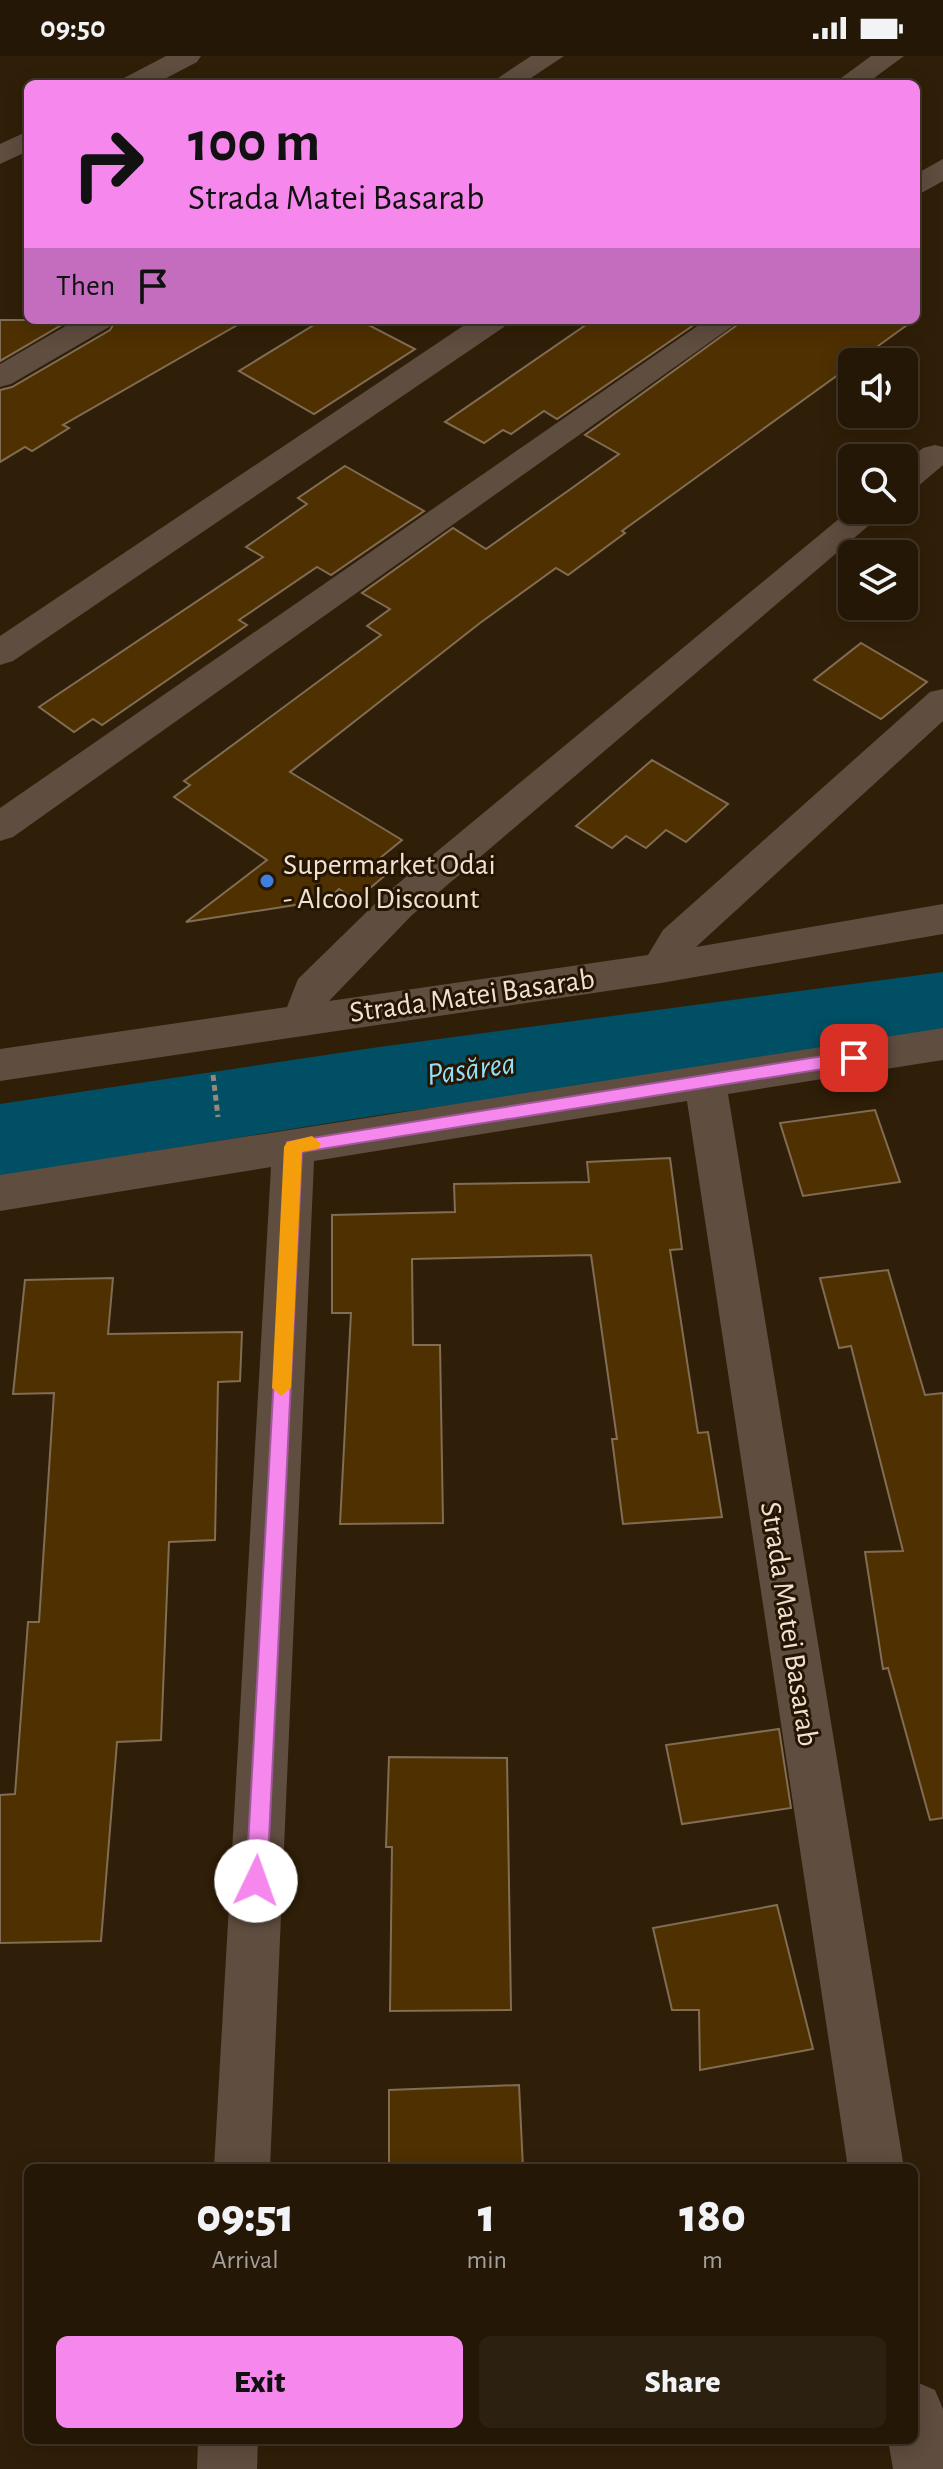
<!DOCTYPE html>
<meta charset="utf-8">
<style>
body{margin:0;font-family:"Alegreya Sans",sans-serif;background:#2c2010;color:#f1f3f6;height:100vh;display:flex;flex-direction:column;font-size:30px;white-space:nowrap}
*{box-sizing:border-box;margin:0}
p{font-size:26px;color:#a39f9b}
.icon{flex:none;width:44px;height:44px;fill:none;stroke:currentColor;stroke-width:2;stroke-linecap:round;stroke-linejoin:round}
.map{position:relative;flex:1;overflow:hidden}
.details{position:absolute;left:24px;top:2108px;width:894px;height:280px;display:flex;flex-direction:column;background:#241706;border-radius:12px;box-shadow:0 4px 20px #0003,0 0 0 2px #413628}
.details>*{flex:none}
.guide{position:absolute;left:24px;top:24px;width:896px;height:244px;border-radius:12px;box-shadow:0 4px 20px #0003,0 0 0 2px #413628;background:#f688ed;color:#111;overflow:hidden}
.buttons{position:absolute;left:838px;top:292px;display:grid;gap:16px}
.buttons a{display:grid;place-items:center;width:80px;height:80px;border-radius:12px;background:#241706;box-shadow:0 4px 20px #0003,0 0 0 2px #413628;font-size:40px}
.pin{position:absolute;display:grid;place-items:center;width:68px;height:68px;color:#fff;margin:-34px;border-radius:16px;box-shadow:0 4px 12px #0006}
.me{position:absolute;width:88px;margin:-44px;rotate:3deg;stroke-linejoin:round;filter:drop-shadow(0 0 6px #0008)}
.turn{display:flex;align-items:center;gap:28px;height:168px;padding:0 32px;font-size:36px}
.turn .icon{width:104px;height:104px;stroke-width:2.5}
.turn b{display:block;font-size:56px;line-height:68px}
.then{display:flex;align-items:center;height:76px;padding:0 32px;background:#0003;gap:16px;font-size:30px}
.eta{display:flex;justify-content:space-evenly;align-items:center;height:136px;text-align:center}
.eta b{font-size:48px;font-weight:800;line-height:56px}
.button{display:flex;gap:16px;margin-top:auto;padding:16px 32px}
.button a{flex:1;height:92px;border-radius:12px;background:#f688ed;color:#111;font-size:32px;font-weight:800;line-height:92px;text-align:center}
.button a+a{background:#2c2010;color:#f1f3f6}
.status{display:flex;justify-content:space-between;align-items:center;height:56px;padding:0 40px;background:#241706;direction:ltr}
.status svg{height:22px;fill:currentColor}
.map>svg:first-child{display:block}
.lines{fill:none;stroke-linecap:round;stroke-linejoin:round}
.river{fill:#014f64;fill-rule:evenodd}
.building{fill:#4f3000;stroke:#816c54;stroke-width:2}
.path{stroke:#978877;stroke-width:5;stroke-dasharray:6 4;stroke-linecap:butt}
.minor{fill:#5f4d3f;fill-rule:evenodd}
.route{fill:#f688ed;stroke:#a0589a;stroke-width:2}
.slow{fill:#f59e0b}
.shop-dot{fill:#3f7fe0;stroke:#251501;stroke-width:3}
.labels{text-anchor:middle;stroke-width:6;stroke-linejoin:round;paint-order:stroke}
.poi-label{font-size:30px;fill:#eee2d5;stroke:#251501;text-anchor:start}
.street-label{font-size:30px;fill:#eee2d5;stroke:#251501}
.water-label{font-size:32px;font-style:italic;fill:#93defa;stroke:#251501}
</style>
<div class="status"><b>09:50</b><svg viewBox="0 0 49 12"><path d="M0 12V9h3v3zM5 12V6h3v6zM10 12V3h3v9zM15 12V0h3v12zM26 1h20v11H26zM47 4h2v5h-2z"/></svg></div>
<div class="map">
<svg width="943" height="2413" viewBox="0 0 943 2413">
<rect width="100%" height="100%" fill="#301f08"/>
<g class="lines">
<polygon class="river" points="943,916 943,982 379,1059 0,1120 0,1048 379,991"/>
</g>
<g class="building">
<polygon points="0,264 70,264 0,305"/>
<polygon points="116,264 246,264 63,369 69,372 32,395 25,391 0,406 0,334 12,331 110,274"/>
<polygon points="322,264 359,264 415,293 314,358 239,315"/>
<polygon points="593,264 701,264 557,363 544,355 511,378 503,374 484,387 445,366"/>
<polygon points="744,264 914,264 622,475 625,477 568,519 556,512 480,567 290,716 402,784 380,802 395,811 356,844 339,833 327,844 186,866 267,804 174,741 190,729 184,725 381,579 367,570 390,553 362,537 453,472 486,493 572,432 619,398 585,379"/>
<polygon points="345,410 424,455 331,519 317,511 239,564 247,569 102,669 93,663 74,676 39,651 263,501 246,491 307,448 298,442"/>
<polygon points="861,587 927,626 881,663 814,624"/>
<polygon points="652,704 728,748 686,786 666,774 646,792 626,780 612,792 576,770"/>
<polygon points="875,1054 900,1126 803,1140 780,1067"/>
<polygon points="670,1102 682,1193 670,1194 698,1377 708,1376 722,1461 623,1468 612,1383 617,1383 591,1199 412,1203 413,1289 440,1289 443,1467 340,1468 351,1257 332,1257 332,1159 455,1156 454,1128 589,1126 587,1106"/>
<polygon points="888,1214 925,1339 943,1337 943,1762 930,1764 888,1612 883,1613 865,1496 903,1495 851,1290 839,1292 820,1222"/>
<polygon points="113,1222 108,1278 242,1276 240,1325 218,1326 215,1484 169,1486 161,1684 117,1686 101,1885 0,1887 0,1739 15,1738 28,1566 39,1566 54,1337 13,1338 25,1224"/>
<polygon points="779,1673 791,1752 682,1768 666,1689"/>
<polygon points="389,1701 507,1702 511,1954 390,1955 392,1791 386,1791"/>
<polygon points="777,1849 813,1993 700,2014 699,1954 672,1954 653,1872"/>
<polygon points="519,2029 523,2112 389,2112 389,2034"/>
</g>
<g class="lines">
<polyline class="path" points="213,1019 218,1061"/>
<g class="minor">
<polygon points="166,0 201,0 197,6 155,28 120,28 124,22"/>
<polygon points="531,0 564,0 522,28 489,28"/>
<polygon points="871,0 904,0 866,28 833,28"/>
<polygon points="28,75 28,95 0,108 0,88"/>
<polygon points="943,103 943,125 916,140 916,118"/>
<polygon points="76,264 113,264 109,271 11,328 0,331 0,308"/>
<polygon points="472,264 508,264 504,271 13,605 0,609 0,580"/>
<polygon points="706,264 741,264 13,781 0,785 0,752"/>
<polygon points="935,389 943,391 943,409 916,432 904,435 904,408 923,392"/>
<polygon points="852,452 887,454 411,860 329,945 648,899 663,874 930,636 943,633 943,665 696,891 943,848 943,878 661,927 0,1025 0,993 287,951 298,923 383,840"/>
<polygon points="943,972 943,1004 728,1038 904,2112 848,2112 687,1045 314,1105 270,2112 214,2112 271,1111 0,1155 0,1119"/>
<polygon points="914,2325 935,2334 943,2353 943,2413 893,2413 888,2384 914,2384"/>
<polygon points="198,2384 258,2384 257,2413 197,2413"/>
</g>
</g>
<polygon class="route" points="854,995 862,1002 854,1008 302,1096 267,1825 264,1832 256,1836 249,1832 246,1825 287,1086"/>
<polygon class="slow" points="312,1080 321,1088 318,1093 302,1096 291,1332 281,1340 272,1332 284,1091 287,1086"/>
<circle class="shop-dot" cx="267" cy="825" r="8"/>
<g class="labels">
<g class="poi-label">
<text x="283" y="818">Supermarket Odai<tspan x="283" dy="34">- Alcool Discount</tspan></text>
</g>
<g class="street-label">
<text transform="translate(472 939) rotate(-8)" y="10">Strada Matei Basarab</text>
<text transform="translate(790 1568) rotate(81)" y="10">Strada Matei Basarab</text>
</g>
<g class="water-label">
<text transform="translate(471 1012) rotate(-8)" y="11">Pasărea</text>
</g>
</g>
</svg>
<div class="buttons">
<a><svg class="icon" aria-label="sound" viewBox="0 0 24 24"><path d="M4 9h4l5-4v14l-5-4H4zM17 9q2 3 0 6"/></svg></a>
<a><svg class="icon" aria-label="search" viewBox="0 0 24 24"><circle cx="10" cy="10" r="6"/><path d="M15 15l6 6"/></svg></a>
<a><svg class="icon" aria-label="layers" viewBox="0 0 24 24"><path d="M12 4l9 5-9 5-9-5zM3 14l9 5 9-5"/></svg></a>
</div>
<div class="pin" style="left:854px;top:1002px;background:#d93025"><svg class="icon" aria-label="arrive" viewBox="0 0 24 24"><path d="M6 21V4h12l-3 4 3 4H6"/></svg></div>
<svg class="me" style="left:256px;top:1825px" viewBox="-20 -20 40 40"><circle r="19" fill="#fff"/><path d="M0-13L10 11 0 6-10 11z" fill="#f688ed"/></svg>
<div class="guide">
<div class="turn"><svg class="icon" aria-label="right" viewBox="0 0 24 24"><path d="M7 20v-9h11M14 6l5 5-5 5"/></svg><div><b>100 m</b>Strada Matei Basarab</div></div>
<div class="then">Then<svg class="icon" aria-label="arrive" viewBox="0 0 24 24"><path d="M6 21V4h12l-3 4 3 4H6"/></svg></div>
</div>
<section class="details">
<div class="eta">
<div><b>09:51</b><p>Arrival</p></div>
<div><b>1</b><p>min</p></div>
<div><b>180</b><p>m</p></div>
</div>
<div class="button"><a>Exit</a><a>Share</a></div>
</section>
</div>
